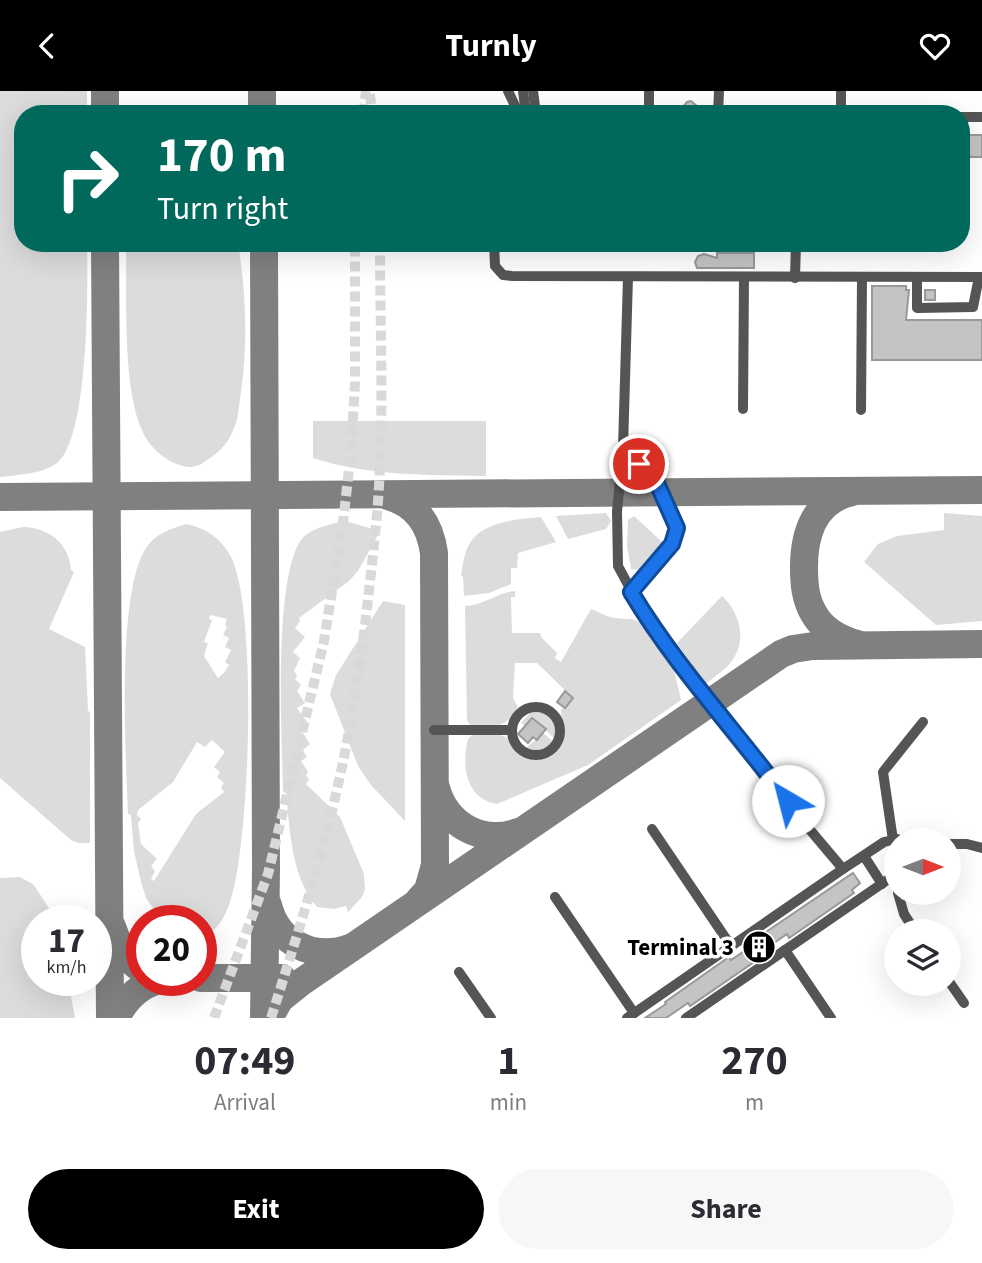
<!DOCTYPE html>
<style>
body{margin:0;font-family:"Source Sans 3",sans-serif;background:#f7f7f7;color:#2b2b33;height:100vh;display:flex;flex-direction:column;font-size:26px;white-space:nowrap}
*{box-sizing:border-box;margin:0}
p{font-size:23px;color:#7c7c81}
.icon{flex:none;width:38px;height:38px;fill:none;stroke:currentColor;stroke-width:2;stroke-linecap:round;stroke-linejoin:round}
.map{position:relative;height:927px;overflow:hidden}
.panel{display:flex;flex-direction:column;background:#fff;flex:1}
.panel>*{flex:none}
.banner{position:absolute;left:14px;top:14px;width:956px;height:147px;border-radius:28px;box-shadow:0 7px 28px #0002;background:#00695c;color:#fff;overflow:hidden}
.needle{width:46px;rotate:90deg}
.tools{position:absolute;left:884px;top:737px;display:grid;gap:14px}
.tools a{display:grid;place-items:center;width:77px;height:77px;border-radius:50%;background:#fff;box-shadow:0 7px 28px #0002;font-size:35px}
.speed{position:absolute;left:21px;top:814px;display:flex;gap:14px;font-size:35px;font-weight:700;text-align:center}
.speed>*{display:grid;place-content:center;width:91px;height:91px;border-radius:50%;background:#fff;box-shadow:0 7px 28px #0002;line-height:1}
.speed small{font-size:18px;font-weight:400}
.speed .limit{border:10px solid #d22;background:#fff;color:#111}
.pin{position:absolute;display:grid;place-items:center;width:60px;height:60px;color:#fff;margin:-30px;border:4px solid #fff;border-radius:50%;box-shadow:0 2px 7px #0007}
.me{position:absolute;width:77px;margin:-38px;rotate:323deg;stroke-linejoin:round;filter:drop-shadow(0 0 5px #0008)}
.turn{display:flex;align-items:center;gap:24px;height:147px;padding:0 28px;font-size:32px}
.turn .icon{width:91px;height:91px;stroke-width:2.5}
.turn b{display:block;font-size:49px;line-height:60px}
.eta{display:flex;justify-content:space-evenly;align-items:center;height:119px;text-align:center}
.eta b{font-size:42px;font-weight:700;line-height:49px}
.button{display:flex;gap:14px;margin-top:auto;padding:14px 28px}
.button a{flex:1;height:80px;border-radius:42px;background:#000;color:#fff;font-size:28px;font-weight:700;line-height:80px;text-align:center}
.button a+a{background:#f7f7f7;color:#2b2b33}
header{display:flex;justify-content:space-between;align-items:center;height:91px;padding:0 28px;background:#000;color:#fff;font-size:32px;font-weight:700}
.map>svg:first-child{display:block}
.green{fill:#dcdcdc;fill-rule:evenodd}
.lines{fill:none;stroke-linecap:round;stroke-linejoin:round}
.taxiway{stroke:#808080;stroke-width:28}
.building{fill:#c4c4c4;stroke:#999;stroke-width:2}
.minor-tunnel{stroke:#d9d9d9;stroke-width:10;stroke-dasharray:10 5;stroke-linecap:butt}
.minor{stroke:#555;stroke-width:10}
.route-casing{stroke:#114b97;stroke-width:18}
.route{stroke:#1a73e8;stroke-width:12}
.labels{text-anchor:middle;stroke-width:7;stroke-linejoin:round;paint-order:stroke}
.poi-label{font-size:23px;font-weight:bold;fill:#000;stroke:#fff;text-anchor:end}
</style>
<header><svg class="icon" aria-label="back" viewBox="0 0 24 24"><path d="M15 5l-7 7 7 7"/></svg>Turnly<svg class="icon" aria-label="heart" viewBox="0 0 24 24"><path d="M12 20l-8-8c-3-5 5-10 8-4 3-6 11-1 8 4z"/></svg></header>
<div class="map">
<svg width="982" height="927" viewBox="0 0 982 927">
<rect width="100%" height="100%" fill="#fff"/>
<g class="green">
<path d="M 0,0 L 87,0 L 87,23 L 23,23 L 23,152 L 87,152 C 88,194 89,347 57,372 C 43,383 17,384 0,386 Z"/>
<path d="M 126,152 L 238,152 C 246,201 248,252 241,301 C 239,313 239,326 234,337 C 229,351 220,361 207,369 C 200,374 192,378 183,375 C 164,370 148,355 141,337 C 122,292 127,203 126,152 Z"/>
<path d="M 313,330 L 486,330 L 486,385 C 427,384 369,385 313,367 Z"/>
<polygon points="606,422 611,430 606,438 568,448 556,425"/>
<polygon points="944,422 982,425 982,530 936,534 864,471 878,453 897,445 944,439"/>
<polygon points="634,425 662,451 638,479 631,478 627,455 628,429"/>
<path d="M 541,426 L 556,451 L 518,462 L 517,477 L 511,477 L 511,493 L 489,502 L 464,505 L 463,486 L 461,484 C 463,474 464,461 470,452 C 483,430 519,428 541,426 Z"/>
<path d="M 345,430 L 380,440 L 358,480 L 349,490 L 299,527 L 300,530 L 295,537 L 305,546 L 293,561 L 300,567 L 294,580 L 297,584 L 295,588 L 301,594 L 297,600 L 305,612 L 297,617 L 308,632 L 300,637 L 310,653 L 303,659 L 307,666 L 301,670 L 308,681 L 306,684 L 309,688 L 306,693 L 340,726 L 364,783 L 365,798 L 362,806 L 348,821 L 346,815 L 334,818 L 317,816 C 291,786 290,739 286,702 L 283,701 C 282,649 273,489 301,449 C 310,437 331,433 345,430 Z"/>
<path d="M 186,433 C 206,437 221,447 231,466 C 258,520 250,752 230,811 C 225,826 217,841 201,847 L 201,830 L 161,829 L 146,807 L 141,791 L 134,760 L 131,724 L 128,723 C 126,665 116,503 146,457 C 155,443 170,438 186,433 ZM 210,524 L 227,528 L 225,534 L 227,536 L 223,544 L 229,547 L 225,556 L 231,559 L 225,571 L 229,574 L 224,582 L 218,587 L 204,565 L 208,552 L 204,551 L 212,529 L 209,528 ZM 212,649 L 225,661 L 214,676 L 220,681 L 217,686 L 224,692 L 221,696 L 224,701 L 196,723 L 154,790 L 151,788 L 155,780 L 151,775 L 157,768 L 141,753 L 138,732 L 141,728 L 137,724 L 138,719 L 173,691 L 197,651 L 205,656 Z"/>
<path d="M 23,436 C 49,437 69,452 71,479 L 74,481 L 49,538 L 85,556 L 88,620 L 90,621 L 90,752 L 79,752 L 71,749 L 0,687 L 0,441 Z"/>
<path d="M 515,500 L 515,506 L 511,506 L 512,542 L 540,542 L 541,546 L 557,562 L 555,567 L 561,571 L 591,518 C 597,520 603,524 610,526 C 619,529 629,526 637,530 C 667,544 675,580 681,609 L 588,674 L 497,713 C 466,708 461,675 468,648 L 472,644 C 481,644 492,642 500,644 C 510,646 513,656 521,661 C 539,672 561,660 563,640 C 564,632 560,626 561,618 L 565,617 L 573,607 L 537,572 L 515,572 L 513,607 L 518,616 C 505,639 495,635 471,635 L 467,629 L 465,515 C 482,515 497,502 515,500 Z"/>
<path d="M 722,505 C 740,522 748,550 731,571 C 724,580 714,586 705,593 L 677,552 Z"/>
<polygon points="383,510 405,514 405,730 371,694 358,675 330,603 336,584"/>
<path d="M 539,618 C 553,623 560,633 555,648 L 533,627 L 525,635 L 521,632 L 532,620 Z"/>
<path d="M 543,642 L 554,651 C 546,660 537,663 525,658 Z"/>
<polygon points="20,786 33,793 57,829 37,830 37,889 68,889 75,927 0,927 0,787"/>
</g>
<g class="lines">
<g class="taxiway">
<polyline points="105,0 105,23"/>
<polyline points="262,0 262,23"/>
<polyline points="105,152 110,927"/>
<polyline points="264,152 266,778 264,927"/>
<path d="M 852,401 C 815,409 804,442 804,476 C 804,492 805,508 814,523 C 823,539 840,548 857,553"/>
<path d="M 388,405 C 416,413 430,433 434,462 L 435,774 L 428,799 L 419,809"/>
<polyline points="0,406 982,399"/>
<path d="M 436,697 C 446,734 482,754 518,741"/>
<path d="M 268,814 C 277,852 314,870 350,857"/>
<polyline points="112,836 122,862 142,879"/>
<polyline points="201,887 282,887"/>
<path d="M 116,927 C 125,909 139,894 160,889"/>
<polyline points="269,927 280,908 300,892 781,563 793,558 813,555 982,553"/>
</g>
</g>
<g class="building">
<polygon points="691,10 699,17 698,23 677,23 687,11"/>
<rect x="961" y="44" width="21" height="22"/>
<rect x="649" y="152" width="26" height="8"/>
<polygon points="717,162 754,162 754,177 697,177 695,171 698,165 704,163 717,167"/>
<polygon points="872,195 906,195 906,199 909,199 906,229 982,229 982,269 872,269"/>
<rect x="925" y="199" width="10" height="10"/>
<polygon points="565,600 573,607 565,617 557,611"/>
<polygon points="532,627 546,638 537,649 533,646 528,652 518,643"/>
<polygon points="853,782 860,792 852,799 854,802 789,847 787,843 751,868 754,871 690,915 688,912 666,927 645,927 666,913 665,911 729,866 731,869 765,846 763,843"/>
</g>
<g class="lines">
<g class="minor-tunnel">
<polyline points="370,3 372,23"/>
<polyline points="363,23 366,0"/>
<polyline points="214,927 268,783 324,550 343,432 351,360 355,293 355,152"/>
<path d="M 271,927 C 298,842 325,758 343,671 C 359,594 368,513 376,434 C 385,341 380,246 380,152"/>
</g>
<g class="minor">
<polyline points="508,0 519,23"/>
<polyline points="523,0 526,23"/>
<polyline points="533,0 536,23"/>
<polyline points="649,0 649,23"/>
<polyline points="841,0 841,23"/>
<polyline points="718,23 719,0"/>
<polyline points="961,26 982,26"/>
<polyline points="494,152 495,175 503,184 512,185 982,186"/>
<polyline points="628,186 623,357 617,421 618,475 641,518 697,596 755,666 805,733 843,778"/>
<polyline points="917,186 917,217 973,216 979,186"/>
<polyline points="795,187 796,152"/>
<polyline points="743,318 744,186"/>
<polyline points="861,319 862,187"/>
<polyline points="623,357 655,390 677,437 672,453 631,501"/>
<circle cx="536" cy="640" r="24"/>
<polyline points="434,639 511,639"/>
<polyline points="652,738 731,855"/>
<polyline points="893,749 883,681 923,631"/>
<polyline points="948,753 967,753 982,757"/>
<polyline points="864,765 882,793"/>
<polyline points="898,802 904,823 915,840"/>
<polyline points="555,806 634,922"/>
<polyline points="785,859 831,927"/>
<polyline points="459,881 491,927"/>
<polyline points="948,889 964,912"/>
<polyline points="627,927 843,778 884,751 897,748 900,749"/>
<polyline points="686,927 896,783"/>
</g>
</g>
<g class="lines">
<defs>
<path id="route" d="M 639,373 L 656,390 L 677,437 L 672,453 L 631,501 C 676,576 736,640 788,710"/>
</defs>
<use href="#route" class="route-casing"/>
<use href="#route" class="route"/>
</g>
<defs>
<symbol id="building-disc" viewBox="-11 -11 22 22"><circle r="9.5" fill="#000" stroke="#fff"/><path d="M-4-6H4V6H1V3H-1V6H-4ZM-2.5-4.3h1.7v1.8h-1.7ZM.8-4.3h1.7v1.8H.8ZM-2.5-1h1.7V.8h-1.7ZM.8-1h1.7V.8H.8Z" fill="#fff"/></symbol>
</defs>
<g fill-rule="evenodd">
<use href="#building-disc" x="740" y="837" width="38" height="38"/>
</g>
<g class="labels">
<g class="poi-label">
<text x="734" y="864">Terminal 3</text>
</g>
</g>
</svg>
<div class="tools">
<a><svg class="needle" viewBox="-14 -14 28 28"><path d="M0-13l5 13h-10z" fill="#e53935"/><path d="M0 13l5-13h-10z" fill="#7c7c81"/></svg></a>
<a><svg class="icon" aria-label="layers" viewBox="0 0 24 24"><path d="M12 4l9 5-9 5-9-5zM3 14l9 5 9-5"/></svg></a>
</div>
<div class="speed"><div>17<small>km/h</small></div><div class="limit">20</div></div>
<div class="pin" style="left:639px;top:373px;background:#d93025"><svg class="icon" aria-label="arrive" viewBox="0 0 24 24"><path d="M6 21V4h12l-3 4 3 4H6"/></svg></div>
<svg class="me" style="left:788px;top:710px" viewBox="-20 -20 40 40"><circle r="19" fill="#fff"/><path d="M0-13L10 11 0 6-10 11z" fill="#1a73e8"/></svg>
<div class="banner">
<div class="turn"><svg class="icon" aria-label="right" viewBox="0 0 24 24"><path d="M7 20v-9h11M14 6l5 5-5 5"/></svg><div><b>170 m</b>Turn right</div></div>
</div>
</div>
<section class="panel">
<div class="eta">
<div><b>07:49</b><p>Arrival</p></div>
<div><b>1</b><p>min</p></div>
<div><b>270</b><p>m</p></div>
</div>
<div class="button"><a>Exit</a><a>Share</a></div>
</section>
